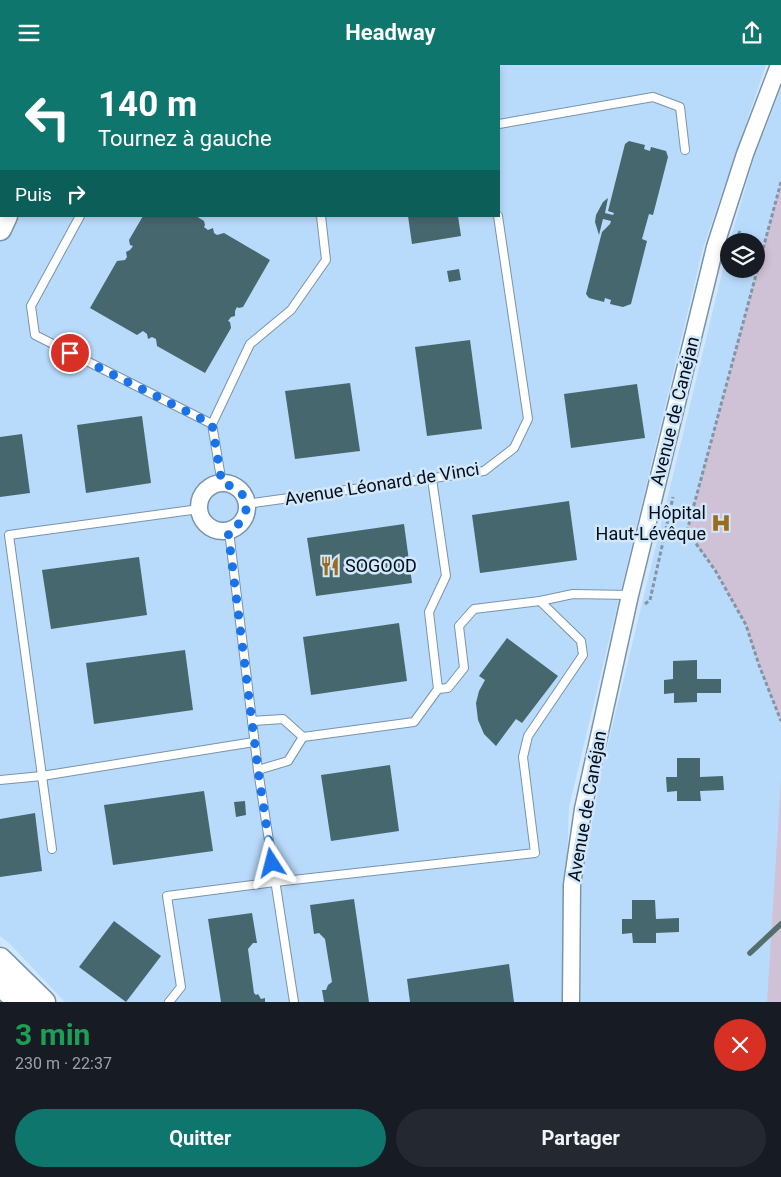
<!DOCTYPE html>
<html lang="fr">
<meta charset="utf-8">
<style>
body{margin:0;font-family:Roboto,sans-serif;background:#242831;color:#f1f3f6;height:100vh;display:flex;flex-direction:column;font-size:19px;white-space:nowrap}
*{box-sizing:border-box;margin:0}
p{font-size:16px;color:#9ea1a6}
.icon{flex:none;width:28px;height:28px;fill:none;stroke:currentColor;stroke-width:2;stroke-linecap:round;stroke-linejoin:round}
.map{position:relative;height:937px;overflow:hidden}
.drawer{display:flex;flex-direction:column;background:#171b24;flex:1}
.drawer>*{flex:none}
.banner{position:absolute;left:0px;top:0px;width:500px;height:152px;box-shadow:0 2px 8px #0003;background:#0f766e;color:#fff;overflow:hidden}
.buttons{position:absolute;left:720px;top:168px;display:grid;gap:10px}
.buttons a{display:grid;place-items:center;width:45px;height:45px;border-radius:50%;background:#171b24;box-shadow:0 2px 8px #0003;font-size:25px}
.pin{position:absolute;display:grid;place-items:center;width:42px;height:42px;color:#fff;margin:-21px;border:2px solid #fff;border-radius:50%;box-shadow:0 1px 5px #0007}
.me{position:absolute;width:55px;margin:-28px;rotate:351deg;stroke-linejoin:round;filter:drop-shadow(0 0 4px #0008)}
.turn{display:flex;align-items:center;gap:18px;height:105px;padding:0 15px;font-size:22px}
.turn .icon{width:65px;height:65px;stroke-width:2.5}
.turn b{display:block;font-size:35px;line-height:42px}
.then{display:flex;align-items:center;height:48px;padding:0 15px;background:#0003;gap:10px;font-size:19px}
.round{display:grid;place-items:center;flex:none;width:52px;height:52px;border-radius:26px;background:#242831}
.headline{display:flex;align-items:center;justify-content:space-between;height:85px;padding:0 15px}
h1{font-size:30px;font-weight:700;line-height:38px;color:#1e9e55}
.primary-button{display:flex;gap:10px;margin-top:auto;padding:10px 15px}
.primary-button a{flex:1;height:58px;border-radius:30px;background:#0f766e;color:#fff;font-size:20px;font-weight:700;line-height:58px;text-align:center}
.primary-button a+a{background:#242831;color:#f1f3f6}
header{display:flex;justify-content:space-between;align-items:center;height:65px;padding:0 15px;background:#0f766e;color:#fff;font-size:22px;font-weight:700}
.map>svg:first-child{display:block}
.built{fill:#b9dbfb;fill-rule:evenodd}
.green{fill:#d0c2d6}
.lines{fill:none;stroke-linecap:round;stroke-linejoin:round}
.stream{stroke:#546f6b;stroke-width:5.5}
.building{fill:#46676e}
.lane-casing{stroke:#7993ab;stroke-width:10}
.street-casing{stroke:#7993ab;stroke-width:19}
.secondary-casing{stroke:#7993ab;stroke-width:25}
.path{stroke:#8394a4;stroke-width:3;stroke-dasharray:4 2.5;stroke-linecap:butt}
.lane{stroke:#fff;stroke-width:8}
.street{stroke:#fff;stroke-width:16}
.secondary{stroke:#fff;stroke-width:22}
.route{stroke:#1a73e8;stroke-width:9;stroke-dasharray:0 16.2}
.labels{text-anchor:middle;stroke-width:5;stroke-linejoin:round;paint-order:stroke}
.street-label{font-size:18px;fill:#040c15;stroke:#d0e7fc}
.poi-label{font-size:18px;fill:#040c15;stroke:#d0e7fc;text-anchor:end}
</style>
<header><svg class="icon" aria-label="menu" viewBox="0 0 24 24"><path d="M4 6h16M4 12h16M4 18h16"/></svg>Headway<svg class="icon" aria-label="share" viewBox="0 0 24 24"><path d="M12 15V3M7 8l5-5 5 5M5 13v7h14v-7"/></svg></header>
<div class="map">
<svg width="781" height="937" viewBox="0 0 781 937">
<rect width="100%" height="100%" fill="#d0e7fc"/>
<g class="built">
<path d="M 0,0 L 766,0 L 703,183 L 569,742 L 562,937 L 65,937 L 10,879 L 0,871 ZM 1,1 L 499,1 L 499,151 L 1,151 Z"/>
<polygon points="781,23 781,937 581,937 582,816 600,712 729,179 729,204 756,204 756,176 730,176 754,93"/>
</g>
<g class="green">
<polygon points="781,117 781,656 759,600 746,560 715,505 687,466"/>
<polygon points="781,713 781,937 767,937"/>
</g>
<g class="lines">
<polyline class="stream" points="750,888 781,859"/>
</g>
<g class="building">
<polygon points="629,76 645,80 644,84 650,86 651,82 666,86 668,92 653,150 649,149 642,174 647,176 631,239 623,242 610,239 611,235 605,233 604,237 589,233 586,229 602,167 610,159 611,156 603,154 599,170 595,157 596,150 603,137 608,133 605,148 613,150 614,148 608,146 625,79"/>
<polygon points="143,151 196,151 204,156 205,160 204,162 208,165 213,163 214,168 217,170 224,168 270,195 243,242 239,243 237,242 235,246 235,251 231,252 228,256 230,257 231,263 205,308 157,281 156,274 152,272 148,274 147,269 143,266 137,270 90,243 117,196 125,195 127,192 126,187 130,185 133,181 130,180 129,175"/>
<polygon points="408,151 458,151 461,171 412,179"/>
<polygon points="459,204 461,215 449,217 447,206"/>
<polygon points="470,275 482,364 427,371 415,282"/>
<polygon points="350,318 360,386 295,394 285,326"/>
<polygon points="637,319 645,373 571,383 564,329"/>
<polygon points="142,351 151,418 86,428 77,360"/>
<polygon points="22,369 30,428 0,432 0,372"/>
<polygon points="569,436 577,495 480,508 472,450"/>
<polygon points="404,459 412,518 316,531 307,473"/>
<polygon points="139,492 147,550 51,564 42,505"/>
<polygon points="399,558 407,616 311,630 303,572"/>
<polygon points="507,573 558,611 522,658 516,654 496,681 484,669 478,655 476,638 479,626 485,615 479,611"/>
<polygon points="185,585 193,645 94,659 86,598"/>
<polygon points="697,595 697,614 721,614 721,628 697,628 697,637 674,638 674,628 664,629 664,615 673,614 673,596"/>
<polygon points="677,693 700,693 700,712 723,711 724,725 700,726 701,736 677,736 677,726 667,727 666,712 677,712"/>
<polygon points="390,700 399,766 331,776 321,710"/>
<polygon points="204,726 213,786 113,800 104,740"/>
<polygon points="245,736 246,750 236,752 234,737"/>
<polygon points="35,748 42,806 0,812 0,754"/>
<polygon points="354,834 369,937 324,937 322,925 326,925 328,920 332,917 325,874 319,868 314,869 310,840"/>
<polygon points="632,835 655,835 656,854 679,853 679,867 656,868 656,878 633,878 632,868 622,869 622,854 632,854"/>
<polygon points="252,848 257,878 253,878 248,884 254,928 256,930 258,929 261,934 265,933 265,937 221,937 208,854"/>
<polygon points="114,856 161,891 126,937 79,902"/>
<polygon points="509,899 514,937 410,937 407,914"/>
</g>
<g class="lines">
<defs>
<g id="lane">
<polyline points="478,0 478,1"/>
<polyline points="499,59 653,32 680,42 685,85"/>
<polyline points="80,151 31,241 35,270 212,359"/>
<polyline points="222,419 212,359 250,279 291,245 326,195 321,151"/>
<polyline points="246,439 484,406 514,383 528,354 498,151"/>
<polyline points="229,466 258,705 294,937"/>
<polyline points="540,536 573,529 630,530"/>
<polyline points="252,656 283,654 303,672 288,696 258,705"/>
<polyline points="303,672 414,657 438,624"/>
<polyline points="0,715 42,711 254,677"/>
<polyline points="52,784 9,470 199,444"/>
<polyline points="169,937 181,922 167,831 275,817 535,788 523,692 528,671 583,590 581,576 540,536 474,544 459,561 464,603 448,623 438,624 429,547 446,511 432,414"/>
</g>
<g id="street">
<polyline points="0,21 1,22"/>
<circle cx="223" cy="442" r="24"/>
<polyline points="571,937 572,820 583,744 630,530 715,182 745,89 779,0"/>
</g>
<g id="secondary">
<polyline points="107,1 108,0"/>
<polyline points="0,164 6,151"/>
<polyline points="0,894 44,937"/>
<polyline points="0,919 19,937"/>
</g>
</defs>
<use href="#lane" class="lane-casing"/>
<use href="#street" class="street-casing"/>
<use href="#secondary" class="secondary-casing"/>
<g class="path">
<polyline points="781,117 687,466 715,505 746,560 759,600 781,656"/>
<polyline points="737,176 740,165"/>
<polyline points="645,539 650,535 673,432"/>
</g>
<use href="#lane" class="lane"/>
<use href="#street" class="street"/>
<use href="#secondary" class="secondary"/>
</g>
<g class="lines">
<path class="route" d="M 70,288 L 212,359 L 222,419 C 251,422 255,454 228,466 L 258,705 L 272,798"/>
</g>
<defs>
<symbol id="hospital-bare" viewBox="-9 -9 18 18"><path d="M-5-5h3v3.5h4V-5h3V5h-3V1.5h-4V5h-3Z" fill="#9c6b1e" stroke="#d0e7fc" stroke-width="2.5" paint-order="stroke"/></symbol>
<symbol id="restaurant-bare" viewBox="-9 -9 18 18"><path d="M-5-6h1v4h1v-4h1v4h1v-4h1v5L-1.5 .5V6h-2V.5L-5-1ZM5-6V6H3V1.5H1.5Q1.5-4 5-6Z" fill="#9c6b1e" stroke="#d0e7fc" stroke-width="2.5" paint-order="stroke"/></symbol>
</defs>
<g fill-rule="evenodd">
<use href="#hospital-bare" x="707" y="444" width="28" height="28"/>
<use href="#restaurant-bare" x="316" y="487" width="28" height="28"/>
</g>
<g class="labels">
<g class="street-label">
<text transform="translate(675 346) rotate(-76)" y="6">Avenue de Canéjan</text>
<text transform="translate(382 419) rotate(-9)" y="6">Avenue Léonard de Vinci</text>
<text transform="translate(587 741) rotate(-80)" y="6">Avenue de Canéjan</text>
</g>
<g class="poi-label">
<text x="706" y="454">Hôpital<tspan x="706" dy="21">Haut-Lévêque</tspan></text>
<text x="345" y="507" text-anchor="start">SOGOOD</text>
</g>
</g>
</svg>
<div class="buttons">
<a><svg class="icon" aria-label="layers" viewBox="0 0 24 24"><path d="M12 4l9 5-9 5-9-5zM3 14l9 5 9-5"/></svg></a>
</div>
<div class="pin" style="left:70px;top:288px;background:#d93025"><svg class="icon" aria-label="arrive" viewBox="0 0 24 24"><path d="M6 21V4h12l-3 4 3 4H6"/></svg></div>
<svg class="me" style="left:272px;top:798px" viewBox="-20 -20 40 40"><path d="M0-17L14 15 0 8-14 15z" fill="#1a73e8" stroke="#fff" stroke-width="4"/></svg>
<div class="banner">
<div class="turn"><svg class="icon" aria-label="left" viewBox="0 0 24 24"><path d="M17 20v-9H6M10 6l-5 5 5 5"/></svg><div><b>140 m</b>Tournez à gauche</div></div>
<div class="then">Puis<svg class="icon" aria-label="right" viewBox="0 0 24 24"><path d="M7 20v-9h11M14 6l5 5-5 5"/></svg></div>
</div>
</div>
<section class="drawer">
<div class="headline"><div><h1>3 min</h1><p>230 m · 22:37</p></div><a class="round" style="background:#d93025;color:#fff"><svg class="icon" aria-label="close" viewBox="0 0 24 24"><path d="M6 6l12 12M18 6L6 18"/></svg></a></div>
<div class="primary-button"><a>Quitter</a><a>Partager</a></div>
</section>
